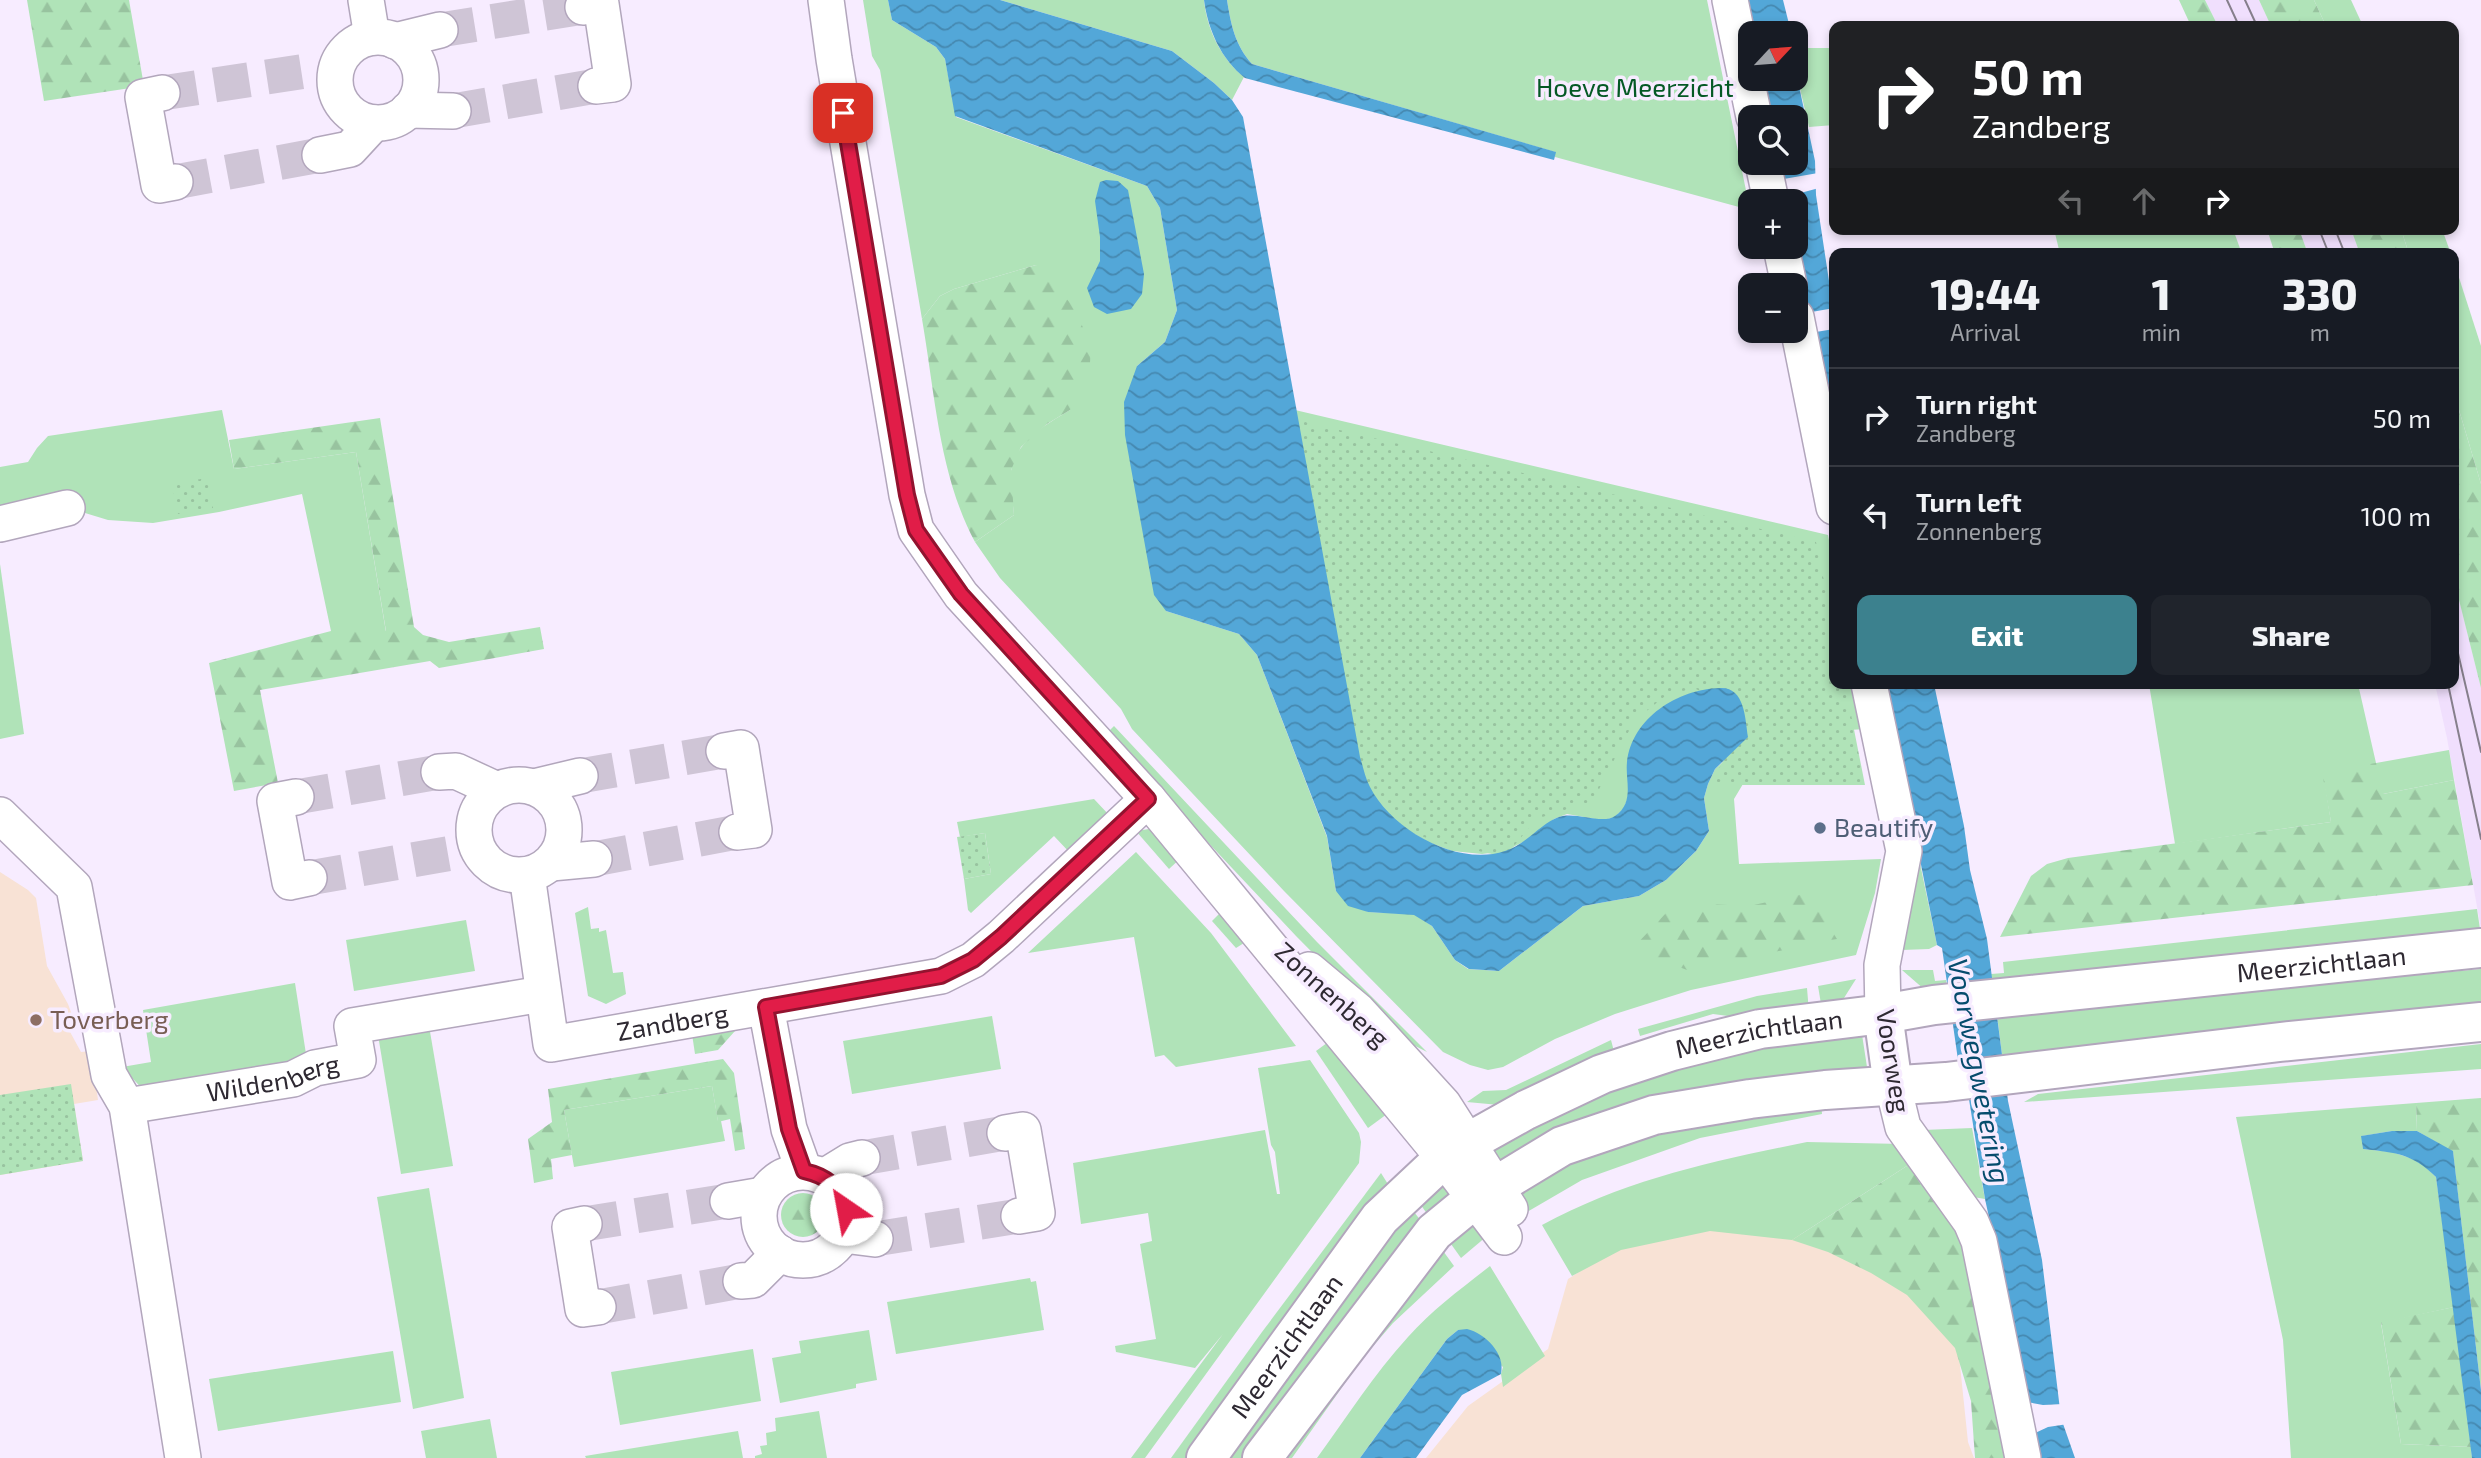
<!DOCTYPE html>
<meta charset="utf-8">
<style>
body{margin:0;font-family:"Exo 2",sans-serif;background:#20242c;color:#f1f3f6;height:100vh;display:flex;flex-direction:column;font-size:26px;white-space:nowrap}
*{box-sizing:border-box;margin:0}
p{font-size:23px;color:#9ea1a6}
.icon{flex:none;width:38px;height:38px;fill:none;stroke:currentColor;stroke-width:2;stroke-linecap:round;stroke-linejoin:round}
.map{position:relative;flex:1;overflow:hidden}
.drawer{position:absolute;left:1829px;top:248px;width:630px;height:441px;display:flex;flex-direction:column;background:#171b24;border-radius:14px;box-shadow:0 4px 10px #0003}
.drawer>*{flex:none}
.guide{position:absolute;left:1829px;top:21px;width:630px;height:214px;border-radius:14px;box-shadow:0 4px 10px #0003;background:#202124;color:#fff;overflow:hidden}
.needle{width:46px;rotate:64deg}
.fabs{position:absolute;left:1738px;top:21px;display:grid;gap:14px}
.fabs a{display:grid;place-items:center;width:70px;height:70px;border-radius:14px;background:#171b24;box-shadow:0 4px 10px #0003;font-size:35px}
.pin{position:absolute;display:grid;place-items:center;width:60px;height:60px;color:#fff;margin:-30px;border-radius:14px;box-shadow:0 4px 10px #0006}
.me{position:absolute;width:77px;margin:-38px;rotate:327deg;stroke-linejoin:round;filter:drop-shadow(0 0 5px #0008)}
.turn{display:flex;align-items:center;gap:24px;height:147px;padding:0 28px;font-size:32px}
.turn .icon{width:91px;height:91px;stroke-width:2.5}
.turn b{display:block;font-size:49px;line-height:60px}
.lanes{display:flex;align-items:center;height:66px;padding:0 28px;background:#0003;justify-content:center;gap:35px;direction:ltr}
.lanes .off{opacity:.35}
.eta{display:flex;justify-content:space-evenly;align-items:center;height:119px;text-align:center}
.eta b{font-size:42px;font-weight:800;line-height:49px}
.button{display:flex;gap:14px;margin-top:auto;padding:14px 28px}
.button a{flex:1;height:80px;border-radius:14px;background:#3c818e;color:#fff;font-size:28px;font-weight:800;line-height:80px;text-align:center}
.button a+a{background:#20242c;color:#f1f3f6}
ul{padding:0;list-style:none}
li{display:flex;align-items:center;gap:21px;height:98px;padding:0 28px;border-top:2px solid #363941}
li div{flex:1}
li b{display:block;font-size:26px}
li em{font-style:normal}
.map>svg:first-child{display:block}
.built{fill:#f0dffd}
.education{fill:#f8e2d5}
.green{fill:#b0e3b8}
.forest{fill:url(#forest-firs)}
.park{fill:url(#park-dots)}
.water{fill:url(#water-waves)}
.pier{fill:#f7ecff}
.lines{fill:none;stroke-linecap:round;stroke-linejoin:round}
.street-tunnel{stroke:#cfc5d6;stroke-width:35;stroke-dasharray:35 18;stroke-linecap:butt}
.street-casing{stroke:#b2a6bc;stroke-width:38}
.secondary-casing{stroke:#b2a6bc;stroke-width:42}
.street{stroke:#fff;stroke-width:35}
.secondary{stroke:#fff;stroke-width:38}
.tram{stroke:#867f8c;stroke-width:2}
.route-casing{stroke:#92132f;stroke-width:18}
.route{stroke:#e11d48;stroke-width:12}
.service-dot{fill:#5c6f8a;stroke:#f7ecff;stroke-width:2.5}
.education-dot{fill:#8d6e63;stroke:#f7ecff;stroke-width:2.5}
.labels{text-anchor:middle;stroke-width:7;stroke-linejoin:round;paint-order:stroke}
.park-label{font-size:26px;fill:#055925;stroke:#f7ecff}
.service-label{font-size:26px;fill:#4e5e75;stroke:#f7ecff;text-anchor:start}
.street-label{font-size:26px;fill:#2e2932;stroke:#f7ecff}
.education-label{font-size:26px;fill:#785e54;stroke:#f7ecff;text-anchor:start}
.water-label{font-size:28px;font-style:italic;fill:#064c6d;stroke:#f7ecff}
</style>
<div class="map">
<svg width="2481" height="1458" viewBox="0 0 2481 1458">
<defs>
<pattern id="forest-firs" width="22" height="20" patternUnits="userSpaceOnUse" patternTransform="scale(1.75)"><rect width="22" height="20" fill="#b0e3b8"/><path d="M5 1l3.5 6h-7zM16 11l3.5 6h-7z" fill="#98c39f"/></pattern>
<pattern id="park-dots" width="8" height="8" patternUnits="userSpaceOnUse" patternTransform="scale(1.75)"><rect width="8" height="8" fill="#b0e3b8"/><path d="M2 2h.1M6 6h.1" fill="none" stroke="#98c39f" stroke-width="1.8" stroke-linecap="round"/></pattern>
<pattern id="water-waves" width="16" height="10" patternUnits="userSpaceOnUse" patternTransform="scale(1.75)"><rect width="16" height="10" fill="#53a7d8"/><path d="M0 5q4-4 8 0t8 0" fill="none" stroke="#4588b0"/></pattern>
</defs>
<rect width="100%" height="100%" fill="#f7ecff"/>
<g class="built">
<polygon points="2205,0 2259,0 2271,26 2218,26"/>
<polygon points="2299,229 2351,229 2360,254 2308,254"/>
<polygon points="2454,580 2481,688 2481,929 2447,738 2435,684 2454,684"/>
</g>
<g class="education">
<polygon points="0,872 28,890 36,898 47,966 68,1004 72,1015 69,1030 81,1052 91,1051 98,1100 74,1104 83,1161 0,1175"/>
<polygon points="1712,1224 1795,1232 1910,1287 1958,1346 1968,1442 1974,1458 1426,1458 1468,1406 1548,1349 1568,1279 1621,1245"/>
</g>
<g class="green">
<path d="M 863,0 L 888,0 L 892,20 L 936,47 L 945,59 L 956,117 L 1147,186 L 1160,208 L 1177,310 L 1165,342 L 1137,366 L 1166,611 L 1239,634 L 1257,655 L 1327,837 L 1336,891 L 1368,912 L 1414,914 L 1432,926 L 1455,960 L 1468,969 L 1499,971 L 1583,906 L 1639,896 L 1666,880 L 1696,851 L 1709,831 L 1704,798 L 1708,784 L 1715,769 L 1740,747 L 1627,762 L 1629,795 L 1624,808 L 1614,818 L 1601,820 L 1567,814 L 1554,819 L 1531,838 L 1505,851 L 1482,854 L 1452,851 L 1428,842 L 1404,828 L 1360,757 L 1295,410 L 1828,535 L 1834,565 L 1834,684 L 1858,684 L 1867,729 L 1773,734 L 1734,799 L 1739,864 L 1881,859 L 1875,893 L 1856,955 L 1691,990 L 1615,1014 L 1555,1039 L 1503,1067 L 1488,1070 L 1470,1065 L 1443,1052 L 1284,891 L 1132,729 L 1121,709 L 1000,578 L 975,542 L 1014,515 C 1013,501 1009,485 1011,471 C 1015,442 1048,423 1070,410 L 1036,265 L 954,289 L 940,296 L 922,319 L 880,70 L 872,56 Z"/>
<path d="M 1000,0 L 1204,0 C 1207,30 1221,58 1244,77 L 1232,100 L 1214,83 L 1172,51 Z"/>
<path d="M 1227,0 L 1707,0 L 1750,210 L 1555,157 L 1555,152 L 1252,64 C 1235,45 1231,25 1227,0 Z"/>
<polygon points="2314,0 2351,0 2363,26 2326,26"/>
<polygon points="1796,48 1834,48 1834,125 1809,127 1796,72"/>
<polygon points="2054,229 2233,229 2242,254 2060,254"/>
<polygon points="2401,229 2442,229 2451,254 2409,254"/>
<polygon points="2454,262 2481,346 2481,484 2454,393"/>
<polygon points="222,410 234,469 356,452 386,632 331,631 302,494 219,512 153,523 108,520 85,513 0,535 0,467 28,462 37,448 48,436"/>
<polygon points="0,564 24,734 0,739"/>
<polygon points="2149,684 2358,684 2376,763 2449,750 2454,780 2383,794 2323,772 2331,822 2175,844"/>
<polygon points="1114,726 1317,942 1427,1052 1394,1035 1296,936 1106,734"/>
<polygon points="1094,799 1110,816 1071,854 1054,836 971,913 968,910 964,879 991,874 985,833 960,837 957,822"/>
<polygon points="1149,829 1155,830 1183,856 1169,869 1136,831"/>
<polygon points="1917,849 1937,945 1929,949 1902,950"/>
<polygon points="1136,852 1211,933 1296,1046 1176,1067 1164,1055 1155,1057 1134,937 1028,953"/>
<polygon points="1228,905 1252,938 1236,948 1212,921"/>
<polygon points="588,907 591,929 599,928 599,932 606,930 613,973 623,972 626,994 606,1004 588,996 575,913"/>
<polygon points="2477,909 2480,929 1994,989 1991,974 2004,973 2003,962"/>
<polygon points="466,920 475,971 354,991 346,940"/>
<polygon points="2481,969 2481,1005 2002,1055 1997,1015"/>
<polygon points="1902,970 1933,970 1935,981 1946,980 1948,996 1933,997"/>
<polygon points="1856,979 1837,1009 1822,1010 1818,986"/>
<polygon points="295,983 306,1054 291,1073 148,1095 122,1067 151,1062 143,1010"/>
<polygon points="1807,988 1809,1012 1758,1020 1713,1014 1640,1036 1638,1029 1757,996"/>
<polygon points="992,1016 1001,1069 852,1094 843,1041"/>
<polygon points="428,1020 453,1166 401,1174 377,1029"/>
<polygon points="1861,1028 1867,1067 1813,1074 1499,1164 1488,1147 1534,1121 1683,1063"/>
<polygon points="1331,1040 1387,1114 1368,1128 1316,1051"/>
<polygon points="1611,1040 1616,1059 1510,1106 1467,1102 1483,1091 1506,1090"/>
<polygon points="2481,1044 2481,1069 2024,1102 2038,1094"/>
<polygon points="1310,1060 1359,1133 1361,1142 1359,1163 1145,1458 1131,1458 1223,1334 1195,1368 1116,1352 1115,1346 1156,1339 1140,1244 1152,1241 1148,1213 1081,1224 1073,1163 1265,1130 1277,1194 1280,1194 1275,1152 1271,1145 1258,1068"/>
<polygon points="712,1086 718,1121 721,1121 725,1141 574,1167 564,1110"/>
<polygon points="1821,1103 1822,1114 1700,1138 1582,1180 1527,1212 1516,1185 1647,1128"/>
<polygon points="2416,1103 2417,1131 2392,1131 2362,1136 2363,1149 2392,1152 2419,1161 2436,1177 2454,1307 2381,1323 2401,1444 2471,1447 2472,1458 2291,1458 2283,1340 2236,1117"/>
<polygon points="1972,1128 1985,1199 1967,1196 1923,1130"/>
<path d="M 1807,1142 L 1903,1144 L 1913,1162 L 1792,1240 L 1710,1231 L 1621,1250 L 1572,1276 L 1542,1225 C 1627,1179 1713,1161 1807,1142 Z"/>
<polygon points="1381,1173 1391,1189 1189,1458 1171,1458 1262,1332"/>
<polygon points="1442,1177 1455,1195 1430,1218 1416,1198"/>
<polygon points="429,1188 464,1398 413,1409 377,1197"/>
<polygon points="1407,1203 1425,1226 1250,1458 1220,1458"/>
<polygon points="1469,1219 1487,1236 1461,1258 1446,1237"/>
<polygon points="1438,1244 1454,1266 1393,1323 1362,1359 1292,1458 1276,1458"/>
<path d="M 1490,1266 L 1545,1356 L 1503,1387 L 1501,1374 L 1503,1367 L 1458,1330 L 1447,1339 L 1360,1458 L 1317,1458 C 1347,1417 1374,1374 1408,1337 C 1432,1310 1462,1288 1490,1266 Z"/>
<polygon points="1030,1278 1031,1282 1036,1281 1044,1330 896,1354 887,1302"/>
<polygon points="869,1330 877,1380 856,1384 856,1388 780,1403 772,1358 801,1353 799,1341"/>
<polygon points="753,1349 761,1401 620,1425 611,1372"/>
<polygon points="393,1351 401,1402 218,1431 209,1379"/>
<polygon points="819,1411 827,1458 755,1458 755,1456 762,1454 760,1446 767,1445 766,1433 776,1431 775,1418"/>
<polygon points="490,1419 497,1458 426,1458 421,1431"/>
<polygon points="738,1431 743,1458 586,1458 585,1456"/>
</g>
<g class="forest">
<polygon points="27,0 129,0 144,86 44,101"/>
<polygon points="2179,0 2205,0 2218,26 2191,26"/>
<polygon points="2259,0 2314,0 2326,26 2271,26"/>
<polygon points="2267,229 2299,229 2308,254 2275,254"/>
<polygon points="2351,229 2401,229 2409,254 2360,254"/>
<path d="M 1036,265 L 1074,307 L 1091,346 L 1089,379 L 1070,410 L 1047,424 L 1021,447 L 1011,470 L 1014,515 L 975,542 C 939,475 935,394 922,319 L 940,296 L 954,289 Z"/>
<polygon points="2454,393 2481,484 2481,688 2454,580"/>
<polygon points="380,418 414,627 423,635 449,642 540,627 544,649 439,668 430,661 260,690 278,783 234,791 209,663 331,631 386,631 356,452 234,469 229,440"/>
<polygon points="2376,763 2383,794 2454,780 2473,885 2000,937 2031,876 2047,864 2068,858 2331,822 2322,772"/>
<polygon points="1808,893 1837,939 1687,970 1632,949 1667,912 1707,904 1749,906"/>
<polygon points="729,1028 735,1031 718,1050 695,1054 692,1034"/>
<polygon points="723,1059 734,1073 745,1149 735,1151 730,1119 718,1122 712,1086 564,1110 572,1155 551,1159 553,1179 534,1183 528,1139 552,1122 548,1089"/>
<polygon points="2481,1098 2481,1390 2453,1152 2417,1131 2416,1103"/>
<polygon points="1913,1162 1969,1251 2010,1458 1975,1458 1971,1401 1955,1348 1907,1295 1871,1273 1828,1252 1792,1240"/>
<circle cx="803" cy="1215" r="22"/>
<polygon points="2454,1307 2471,1447 2401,1444 2381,1322"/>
</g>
<g class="park">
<polygon points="1301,421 1816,542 1834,630 1834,684 1845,684 1865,785 1710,785 1732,745 1720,701 1696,689 1669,693 1634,721 1593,801 1536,819 1505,857 1434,841 1377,818 1367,806 1309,538"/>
<polygon points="207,478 213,508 178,514 171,484"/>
<polygon points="985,833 991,874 964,879 957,837"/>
<polygon points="71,1084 83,1161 0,1175 0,1095"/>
</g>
<g class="water">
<path d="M 888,0 L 1000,0 L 1172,51 L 1214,83 L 1232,100 L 1243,117 L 1360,757 C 1363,766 1365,778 1370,787 C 1392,830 1457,867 1505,851 C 1526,845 1542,822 1559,817 C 1576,811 1602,825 1615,816 C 1635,802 1625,781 1627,762 C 1632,718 1678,689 1720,688 C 1745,687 1745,718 1748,737 L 1715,769 L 1708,784 L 1704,798 L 1709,831 L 1696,851 L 1666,880 L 1639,896 L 1583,906 L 1499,971 L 1469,969 L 1455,960 L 1432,926 L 1414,915 L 1368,912 L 1348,906 L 1336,891 L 1327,836 L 1257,655 L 1239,634 L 1166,611 L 1154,595 L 1125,435 L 1124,402 L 1137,366 L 1165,342 L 1177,310 L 1160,208 L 1147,186 L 955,116 L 945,59 L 936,47 L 892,20 Z"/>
<path d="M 1204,0 L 1227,0 C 1231,25 1235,45 1252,64 L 1556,152 L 1554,160 L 1245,78 C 1221,59 1208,30 1204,0 Z"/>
<polygon points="1746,0 1783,0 1791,32 1753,33"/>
<polygon points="1796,72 1815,161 1816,195 1834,314 1834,436 1794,247 1796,201 1785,201 1777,163 1796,163 1796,117 1767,117 1761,79 1796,79"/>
<polygon points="1106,180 1118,181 1128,190 1144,274 1142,294 1131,309 1107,314 1094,307 1087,288 1100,261 1100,237 1095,201 1100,182"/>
<polygon points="1885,684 1934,684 1964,826 1970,870 1987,939 2008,1101 2042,1260 2061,1418 2075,1458 2041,1458 1985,1199 1963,1062 1958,1060 1942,948 1937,945"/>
<path d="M 2392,1131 L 2417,1131 L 2453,1151 L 2481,1390 L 2481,1458 L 2472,1458 L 2436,1177 C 2411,1153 2397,1153 2363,1149 L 2361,1136 Z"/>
<path d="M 1467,1329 C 1485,1333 1506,1354 1501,1374 L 1462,1395 L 1416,1458 L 1360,1458 L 1447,1339 L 1458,1330 Z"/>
</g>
<g class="pier">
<polygon points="1818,173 1819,188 1782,198 1778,180"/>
<polygon points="1834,308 1834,329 1810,333 1806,313"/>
<polygon points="2027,1402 2043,1405 2063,1404 2068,1424 2048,1427 2033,1434"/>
</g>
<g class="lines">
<g class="street-tunnel">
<polyline points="440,30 583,7"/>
<polyline points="162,93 306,71"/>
<polyline points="453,111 596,86"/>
<polyline points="175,182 320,155"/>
<polyline points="580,776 724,751"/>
<polyline points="296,797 439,772"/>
<polyline points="594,859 737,832"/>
<polyline points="309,878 452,853"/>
<polyline points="862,1158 1005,1133"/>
<polyline points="584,1224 728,1201"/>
<polyline points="875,1239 1019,1216"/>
<polyline points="598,1307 741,1281"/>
</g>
<defs>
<g id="street">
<polyline points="366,0 372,37"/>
<polyline points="826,0 834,59 907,495 916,530 961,595 1148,799 1444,1158 1504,1237"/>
<polyline points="1730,0 1754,117"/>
<polyline points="583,7 601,4 613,84 596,86"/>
<circle cx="378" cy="80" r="43"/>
<polyline points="395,41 440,30"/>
<polyline points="162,93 143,97 159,185 175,182"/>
<polyline points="408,110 453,111"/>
<polyline points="320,155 350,149 374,123"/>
<polyline points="1763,163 1771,201"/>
<polyline points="1781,247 1789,285"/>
<polyline points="1796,317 1834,507"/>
<polyline points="0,524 67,508"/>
<polyline points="1869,684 1904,851 1882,965 1883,1014"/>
<polyline points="724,751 741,748 754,830 737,832"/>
<polyline points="439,772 456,771 497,790"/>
<circle cx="519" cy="830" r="45"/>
<polyline points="534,787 580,776"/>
<polyline points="296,797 275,801 290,882 309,878"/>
<polyline points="0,815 74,887 109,1075 127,1106 183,1458"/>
<polyline points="551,863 594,859"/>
<path id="s1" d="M 527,875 L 551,1044 L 941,976 L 973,960 L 1001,937 L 1148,799"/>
<polyline points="1309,970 1358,1011 1443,1104 1510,1209"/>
<polyline points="766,1007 789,1129 804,1171"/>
<polyline points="1893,1086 1903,1127 1971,1222 1979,1241 2023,1458"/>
<path id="s2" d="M 127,1106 L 293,1079 L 315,1068 L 358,1060 L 352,1026 L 542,994"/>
<polyline points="1005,1133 1023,1130 1037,1213 1019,1216"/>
<circle cx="803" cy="1216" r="44"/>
<polyline points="824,1177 850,1161 862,1158"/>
<polyline points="728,1201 763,1195"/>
<polyline points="584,1224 570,1227 583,1309 598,1307"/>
<polyline points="843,1235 875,1239"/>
<polyline points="741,1281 753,1280 780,1253"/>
</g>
<g id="secondary">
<polyline points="1883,1014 1893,1086"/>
<path id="s3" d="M 1206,1458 L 1380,1218 L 1444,1158 L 1467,1143 L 1526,1110 L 1602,1074 L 1672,1051 L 1760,1029 L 1883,1014 L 1934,1005 L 2481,948"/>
<polyline points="1262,1458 1434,1232 1473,1200 1562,1146 1654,1115 1750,1099 1825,1090 1946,1082 2280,1042 2481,1022"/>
</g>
</defs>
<use href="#street" class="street-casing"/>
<use href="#secondary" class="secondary-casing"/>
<use href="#street" class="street"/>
<use href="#secondary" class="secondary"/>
<g class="tram">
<polyline points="2227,0 2239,26"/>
<polyline points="2245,0 2257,26"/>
<polyline points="2319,229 2329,254"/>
<polyline points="2335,229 2345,254"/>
<polyline points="2454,636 2481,752"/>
<polyline points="2448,684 2481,839"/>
</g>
</g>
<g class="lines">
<defs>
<path id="route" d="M 843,113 L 907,495 L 916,530 L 961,594 L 1148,799 L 1001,937 L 973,960 L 941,976 L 766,1007 L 789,1129 L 804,1171 C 827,1176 840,1187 846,1209"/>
</defs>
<use href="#route" class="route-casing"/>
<use href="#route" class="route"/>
</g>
<circle class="service-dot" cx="1820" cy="828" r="7"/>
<circle class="education-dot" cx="36" cy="1020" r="7"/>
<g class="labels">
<g class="park-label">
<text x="1635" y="97">Hoeve Meerzicht</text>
</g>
<g class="service-label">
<text x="1834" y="837">Beautify</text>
</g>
<g class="street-label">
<text dy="9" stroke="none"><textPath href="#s3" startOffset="1293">Meerzichtlaan</textPath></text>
<text transform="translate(1332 995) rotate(42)" y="9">Zonnenberg</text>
<text dy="9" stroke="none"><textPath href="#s1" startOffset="294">Zandberg</textPath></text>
<text dy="9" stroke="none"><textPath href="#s3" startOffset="726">Meerzichtlaan</textPath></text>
<text transform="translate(1893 1061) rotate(81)" y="9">Voorweg</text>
<text dy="9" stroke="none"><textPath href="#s2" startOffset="149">Wildenberg</textPath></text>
<text dy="9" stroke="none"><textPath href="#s3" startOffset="138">Meerzichtlaan</textPath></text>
</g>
<g class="education-label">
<text x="50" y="1029">Toverberg</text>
</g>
<g class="water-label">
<text transform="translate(1979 1071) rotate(79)" y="10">Voorwegwetering</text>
</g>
</g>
</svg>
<div class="fabs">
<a><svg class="needle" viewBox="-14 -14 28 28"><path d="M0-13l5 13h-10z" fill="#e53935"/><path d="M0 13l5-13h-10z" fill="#9ea1a6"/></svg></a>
<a><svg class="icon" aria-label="search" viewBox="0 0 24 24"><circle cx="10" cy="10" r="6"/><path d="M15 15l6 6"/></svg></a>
<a>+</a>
<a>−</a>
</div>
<div class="pin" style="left:843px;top:113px;background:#d93025"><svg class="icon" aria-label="arrive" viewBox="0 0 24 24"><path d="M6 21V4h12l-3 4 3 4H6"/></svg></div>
<svg class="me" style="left:846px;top:1209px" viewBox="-20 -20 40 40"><circle r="19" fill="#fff"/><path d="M0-13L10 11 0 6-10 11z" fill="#e11d48"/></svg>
<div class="guide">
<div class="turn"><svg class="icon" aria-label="right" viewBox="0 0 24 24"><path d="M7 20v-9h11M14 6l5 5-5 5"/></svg><div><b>50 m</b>Zandberg</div></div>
<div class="lanes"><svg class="icon off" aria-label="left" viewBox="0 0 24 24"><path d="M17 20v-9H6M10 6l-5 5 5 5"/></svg><svg class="icon off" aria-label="ahead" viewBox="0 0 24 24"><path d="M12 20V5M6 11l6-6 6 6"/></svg><svg class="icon" aria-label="right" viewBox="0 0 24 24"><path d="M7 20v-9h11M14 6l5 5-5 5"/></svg></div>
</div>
<section class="drawer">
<div class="eta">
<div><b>19:44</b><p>Arrival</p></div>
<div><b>1</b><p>min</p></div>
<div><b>330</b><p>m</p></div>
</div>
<ul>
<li><svg class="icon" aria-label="right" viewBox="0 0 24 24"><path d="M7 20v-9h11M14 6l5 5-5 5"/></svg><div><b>Turn right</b><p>Zandberg</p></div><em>50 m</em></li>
<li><svg class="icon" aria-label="left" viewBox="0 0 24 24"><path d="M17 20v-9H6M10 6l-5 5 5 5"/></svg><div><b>Turn left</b><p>Zonnenberg</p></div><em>100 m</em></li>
</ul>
<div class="button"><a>Exit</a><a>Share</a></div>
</section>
</div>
